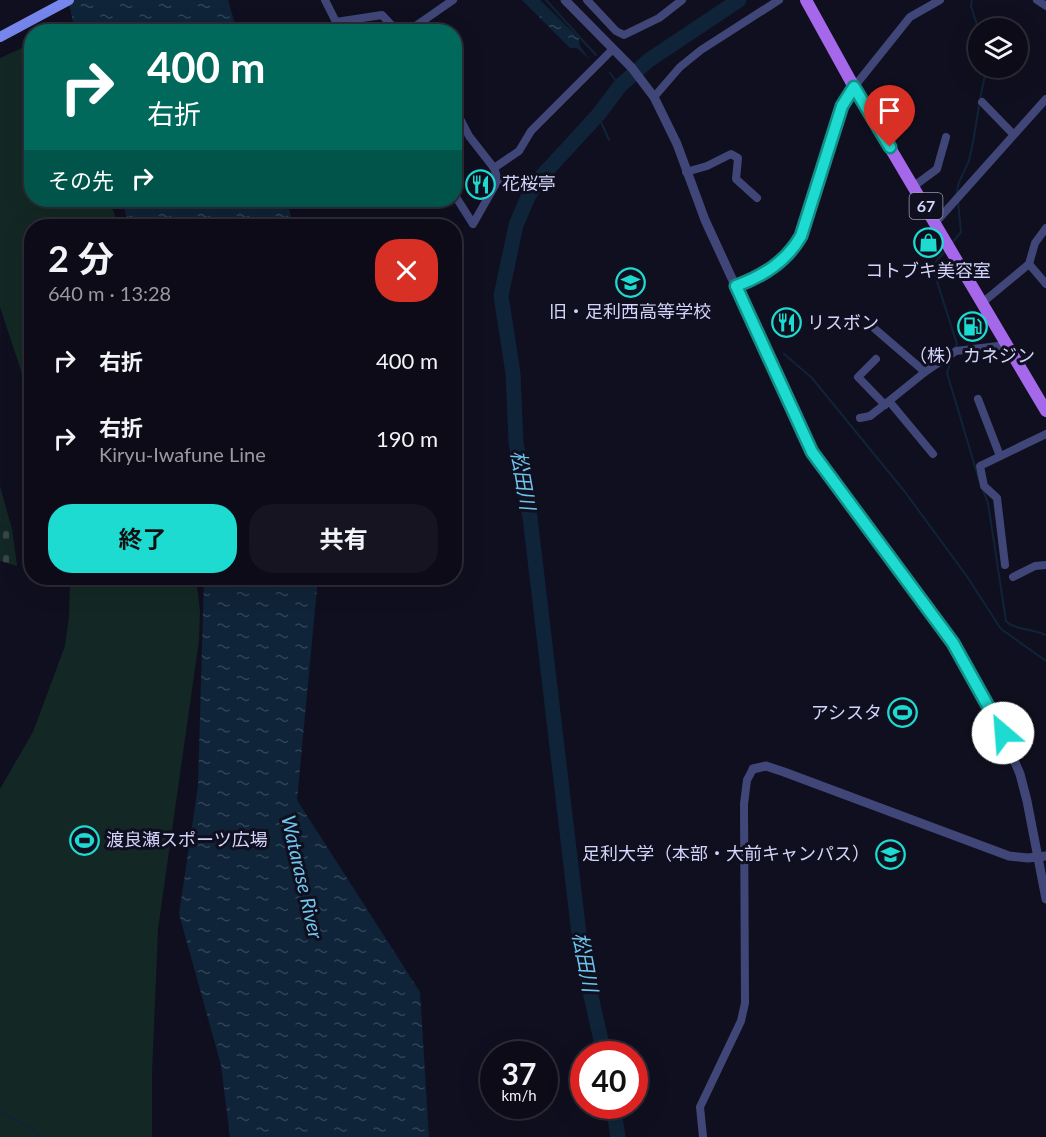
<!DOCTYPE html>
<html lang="ja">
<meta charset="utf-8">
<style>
body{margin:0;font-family:Lato,"Noto Sans JP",sans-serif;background:#151420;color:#f1f3f6;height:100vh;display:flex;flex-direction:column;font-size:22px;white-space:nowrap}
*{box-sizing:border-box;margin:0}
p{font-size:20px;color:#9a9ba1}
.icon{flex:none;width:33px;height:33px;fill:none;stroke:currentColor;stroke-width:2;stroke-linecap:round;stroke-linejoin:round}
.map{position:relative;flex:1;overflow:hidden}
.panel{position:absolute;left:24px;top:219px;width:438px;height:366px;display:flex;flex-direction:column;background:#0c0b17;border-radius:24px;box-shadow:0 6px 24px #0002,0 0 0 2px #2c2b36}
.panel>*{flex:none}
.top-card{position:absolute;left:24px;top:24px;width:438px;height:183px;border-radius:24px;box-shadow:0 6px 24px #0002,0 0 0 2px #2c2b36;background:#00695c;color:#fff;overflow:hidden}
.controls{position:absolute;left:968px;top:18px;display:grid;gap:12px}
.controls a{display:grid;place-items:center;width:60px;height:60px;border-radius:50%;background:#0c0b17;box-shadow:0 6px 24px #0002,0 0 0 2px #2c2b36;font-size:30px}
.speed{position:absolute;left:480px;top:1041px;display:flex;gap:12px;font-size:30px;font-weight:700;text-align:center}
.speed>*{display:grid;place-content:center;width:78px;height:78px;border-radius:50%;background:#0c0b17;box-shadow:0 6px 24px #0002,0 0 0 2px #2c2b36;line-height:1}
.speed small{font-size:15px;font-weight:400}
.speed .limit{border:9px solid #d22;background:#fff;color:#111}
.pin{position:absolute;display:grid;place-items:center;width:51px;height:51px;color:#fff;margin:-62px -26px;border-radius:50% 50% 50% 0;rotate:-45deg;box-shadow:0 0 6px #0007}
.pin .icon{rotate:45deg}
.me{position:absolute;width:66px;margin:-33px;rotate:333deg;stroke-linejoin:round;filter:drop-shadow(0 0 4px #0008)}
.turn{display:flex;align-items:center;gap:21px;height:126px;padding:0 24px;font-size:27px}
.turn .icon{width:78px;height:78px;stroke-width:2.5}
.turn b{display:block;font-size:42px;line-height:51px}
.then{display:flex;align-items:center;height:57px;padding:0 24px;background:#0003;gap:12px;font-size:22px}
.round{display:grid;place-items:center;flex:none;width:63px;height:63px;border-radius:24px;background:#151420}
.headline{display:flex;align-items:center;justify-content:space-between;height:102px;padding:0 24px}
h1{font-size:36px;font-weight:700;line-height:45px}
.cta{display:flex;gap:12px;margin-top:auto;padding:12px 24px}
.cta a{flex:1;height:69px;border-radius:24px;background:#1ddbd0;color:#111;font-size:24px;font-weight:700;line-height:69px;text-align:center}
.cta a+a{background:#151420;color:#f1f3f6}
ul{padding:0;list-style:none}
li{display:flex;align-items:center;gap:18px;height:78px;padding:0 24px}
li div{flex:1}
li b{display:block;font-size:22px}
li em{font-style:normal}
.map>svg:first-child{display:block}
.green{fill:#132824}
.cemetery{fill:url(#cemetery-stones)}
.water{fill:url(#water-ripples)}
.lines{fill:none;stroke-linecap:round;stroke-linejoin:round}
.stream{stroke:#0f2438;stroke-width:2}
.river{stroke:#0f2438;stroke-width:15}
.minor{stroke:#404778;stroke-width:8}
.tertiary{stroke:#404778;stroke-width:9}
.secondary{stroke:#7686ed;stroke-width:10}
.primary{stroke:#a668eb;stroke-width:12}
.route-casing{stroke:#138e87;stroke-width:15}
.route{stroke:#1ddbd0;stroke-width:10}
.labels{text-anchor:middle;stroke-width:6;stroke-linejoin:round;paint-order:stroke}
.shield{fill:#100f1f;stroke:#9899b8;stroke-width:1.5}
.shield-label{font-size:16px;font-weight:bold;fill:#d3d4f9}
.poi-label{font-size:18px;fill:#d3d4f9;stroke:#100f1f;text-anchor:start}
.water-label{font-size:20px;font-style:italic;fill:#6ec5ec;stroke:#100f1f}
</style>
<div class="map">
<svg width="1046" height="1137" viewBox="0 0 1046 1137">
<defs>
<pattern id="cemetery-stones" width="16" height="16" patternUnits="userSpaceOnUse" patternTransform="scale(1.5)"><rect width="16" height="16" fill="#132824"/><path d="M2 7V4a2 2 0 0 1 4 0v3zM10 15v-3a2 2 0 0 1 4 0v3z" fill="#344645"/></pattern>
<pattern id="water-ripples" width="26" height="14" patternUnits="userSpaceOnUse" patternTransform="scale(1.5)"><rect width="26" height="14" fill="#0f2438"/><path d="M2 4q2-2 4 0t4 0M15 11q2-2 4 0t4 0" fill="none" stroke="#314356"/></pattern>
</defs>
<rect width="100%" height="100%" fill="#100f1f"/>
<g class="green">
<polygon points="31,44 32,200 110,200 118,226 32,226 31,401 0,307 0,58"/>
<polygon points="0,486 12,529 3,525 0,528"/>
<polygon points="70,578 196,578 200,611 199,640 158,929 152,1073 152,1137 0,1137 0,789 33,732 65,646 69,617"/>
</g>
<polygon class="cemetery" points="3,525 12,529 17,566 0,561 0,528"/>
<g class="water">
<polygon points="68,0 228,0 237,31 75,31"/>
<polygon points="522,0 540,0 579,38 580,46 589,59 577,48 570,48"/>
<polygon points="121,200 286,200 294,226 130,226"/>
<polygon points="204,578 318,578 297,800 420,992 429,1137 230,1137 221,1065 179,914 198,786"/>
</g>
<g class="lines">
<g class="stream">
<polyline points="546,0 596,55"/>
<polyline points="972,0 971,6 978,28"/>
<polyline points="610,73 620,86"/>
<polyline points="598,115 609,140"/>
<path d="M 957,195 C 956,183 965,172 969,160 C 977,130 978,99 987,68"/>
<polyline points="952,243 961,232 958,201"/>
<polyline points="947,249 932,266 957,344 955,348"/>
<polyline points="784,354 812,378 905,492 966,575 1001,629 1046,661"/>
<polyline points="952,357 947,373 979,480"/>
<path d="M 982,488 L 988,503 L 1006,621 C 1014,630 1034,629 1046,635"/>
<polyline points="0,1111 44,1137"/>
</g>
<g class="river">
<polyline points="604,1054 581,951 530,517 516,443 513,373 501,296 516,225 528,197 540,178 598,115 620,86 649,60 739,0"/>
<polyline points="613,1106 618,1137"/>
</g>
<g class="minor">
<polyline points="325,0 336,22 382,15 398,32"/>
<polyline points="587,0 616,31 624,35 659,18 682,0"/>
<polyline points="1037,0 1046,6"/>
<polyline points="407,32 453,0"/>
<polyline points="854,87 910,17 940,0"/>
<polyline points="654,97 680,67 701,50 779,0"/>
<polyline points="982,102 1013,134"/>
<polyline points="454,107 469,136 494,168 498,180 473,224 454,194"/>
<polyline points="494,168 519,151 531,131 613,49"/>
<polyline points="686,172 707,166 731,154 738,158 736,179 757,198"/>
<polyline points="914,186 937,169 946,137"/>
<polyline points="404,200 410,204 419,200"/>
<polyline points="936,222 1046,99"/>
<polyline points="1029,264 1035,243 1046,228"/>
<polyline points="982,303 1029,264 1046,284"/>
<polyline points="875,329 925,372"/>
<polyline points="876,359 858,377 885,405"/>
<polyline points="978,399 1000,456"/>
<polyline points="860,418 870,416 888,402"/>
<polyline points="933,454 889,401 925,372 956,351 1007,345"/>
<polyline points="1005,565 997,498 984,486 980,466 1046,434"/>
<polyline points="1013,577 1035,566 1046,565"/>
<polyline points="703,1137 700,1107 741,1021 745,1003 744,804 747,780 753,769"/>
</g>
<g class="tertiary">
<polyline points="565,0 632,68 654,97 677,144 705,220 812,452 953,643 997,720 1020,774 1027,801 1046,899"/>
<path d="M 736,286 C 763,276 785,262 801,236 L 842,106 L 854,87"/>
<polyline points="753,769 766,766 784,772 1009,856 1028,858 1046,856"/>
</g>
<polyline class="secondary" points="0,37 69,0"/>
<polyline class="primary" points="806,0 854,87 1046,411"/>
</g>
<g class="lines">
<defs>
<path id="route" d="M 890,147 L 854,87 L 842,106 L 801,236 C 786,262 763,276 736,286 L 812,452 L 953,643 L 1003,733"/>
</defs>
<use href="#route" class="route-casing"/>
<use href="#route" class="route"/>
</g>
<defs>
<symbol id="restaurant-ring" viewBox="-11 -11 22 22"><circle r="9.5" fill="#100f1f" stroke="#1ddbd0" stroke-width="1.5"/><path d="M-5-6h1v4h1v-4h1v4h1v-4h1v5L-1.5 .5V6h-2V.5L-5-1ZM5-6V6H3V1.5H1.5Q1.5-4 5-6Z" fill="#1ddbd0"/></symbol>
<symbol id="shop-ring" viewBox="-11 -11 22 22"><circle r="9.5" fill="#100f1f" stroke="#1ddbd0" stroke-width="1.5"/><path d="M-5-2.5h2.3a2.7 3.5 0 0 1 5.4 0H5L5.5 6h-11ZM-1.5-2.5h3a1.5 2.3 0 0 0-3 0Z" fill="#1ddbd0"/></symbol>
<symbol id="school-ring" viewBox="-11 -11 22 22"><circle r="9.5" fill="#100f1f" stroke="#1ddbd0" stroke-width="1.5"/><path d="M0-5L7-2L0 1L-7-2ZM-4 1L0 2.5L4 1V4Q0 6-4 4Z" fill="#1ddbd0"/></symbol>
<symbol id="fuel-ring" viewBox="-11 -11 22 22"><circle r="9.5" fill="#100f1f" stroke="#1ddbd0" stroke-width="1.5"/><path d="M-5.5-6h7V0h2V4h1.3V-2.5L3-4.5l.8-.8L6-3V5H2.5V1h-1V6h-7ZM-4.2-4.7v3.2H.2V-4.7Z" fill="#1ddbd0"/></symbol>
<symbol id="stadium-ring" viewBox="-11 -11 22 22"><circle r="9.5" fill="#100f1f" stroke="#1ddbd0" stroke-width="1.5"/><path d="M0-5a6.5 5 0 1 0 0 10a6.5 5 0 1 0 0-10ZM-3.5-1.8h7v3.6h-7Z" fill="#1ddbd0"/></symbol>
<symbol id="university-ring" viewBox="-11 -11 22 22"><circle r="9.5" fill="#100f1f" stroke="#1ddbd0" stroke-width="1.5"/><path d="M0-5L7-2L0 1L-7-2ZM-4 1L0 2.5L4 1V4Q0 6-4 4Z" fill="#1ddbd0"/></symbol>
</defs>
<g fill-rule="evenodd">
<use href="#restaurant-ring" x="464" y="168" width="33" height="33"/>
<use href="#shop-ring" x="912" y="226" width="33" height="33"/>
<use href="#school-ring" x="614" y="266" width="33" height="33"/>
<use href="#restaurant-ring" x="770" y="306" width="33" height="33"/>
<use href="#fuel-ring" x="956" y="310" width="33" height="33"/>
<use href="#stadium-ring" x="886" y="696" width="33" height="33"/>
<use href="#stadium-ring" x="68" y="824" width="33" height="33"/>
<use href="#university-ring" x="874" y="838" width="33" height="33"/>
</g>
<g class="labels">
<rect class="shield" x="909.5" y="193" width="33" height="26" rx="4.5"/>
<g class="shield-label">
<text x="926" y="212">67</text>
</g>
<g class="poi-label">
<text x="502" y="190">花桜亭</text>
<text x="928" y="277" text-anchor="middle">コトブキ美容室</text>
<text x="630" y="318" text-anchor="middle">旧・足利西高等学校</text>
<text x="807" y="329">リスボン</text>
<text x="972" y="362" text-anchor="middle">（株）カネジン</text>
<text x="882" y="719" text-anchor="end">アシスタ</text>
<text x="106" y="846">渡良瀬スポーツ広場</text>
<text x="870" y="860" text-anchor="end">足利大学（本部・大前キャンパス）</text>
</g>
<g class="water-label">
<text transform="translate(523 480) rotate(80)" y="7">松田川</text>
<text transform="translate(302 877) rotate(77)" y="7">Watarase River</text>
<text transform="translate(585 962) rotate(79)" y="7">松田川</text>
</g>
</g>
</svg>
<div class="controls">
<a><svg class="icon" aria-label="layers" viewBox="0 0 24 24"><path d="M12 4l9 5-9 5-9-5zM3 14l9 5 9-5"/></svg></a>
</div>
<div class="speed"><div>37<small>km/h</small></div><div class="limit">40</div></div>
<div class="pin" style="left:890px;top:147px;background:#d93025"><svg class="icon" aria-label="arrive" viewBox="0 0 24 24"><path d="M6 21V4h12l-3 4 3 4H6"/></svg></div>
<svg class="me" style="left:1003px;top:733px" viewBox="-20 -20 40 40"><circle r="19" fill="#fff"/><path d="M0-13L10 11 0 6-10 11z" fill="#1ddbd0"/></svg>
<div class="top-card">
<div class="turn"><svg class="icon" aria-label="right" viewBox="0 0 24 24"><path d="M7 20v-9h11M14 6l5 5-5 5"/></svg><div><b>400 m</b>右折</div></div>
<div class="then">その先<svg class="icon" aria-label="right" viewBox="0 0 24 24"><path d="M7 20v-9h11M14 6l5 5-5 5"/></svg></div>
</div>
<section class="panel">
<div class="headline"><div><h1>2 分</h1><p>640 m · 13:28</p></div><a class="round" style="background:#d93025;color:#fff"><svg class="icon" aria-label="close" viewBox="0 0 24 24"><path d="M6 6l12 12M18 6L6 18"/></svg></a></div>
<ul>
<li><svg class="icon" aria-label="right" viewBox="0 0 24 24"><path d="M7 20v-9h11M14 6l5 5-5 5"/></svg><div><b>右折</b></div><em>400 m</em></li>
<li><svg class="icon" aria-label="right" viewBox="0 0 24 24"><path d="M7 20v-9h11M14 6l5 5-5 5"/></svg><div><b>右折</b><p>Kiryu-Iwafune Line</p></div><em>190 m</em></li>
</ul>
<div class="cta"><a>終了</a><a>共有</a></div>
</section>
</div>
